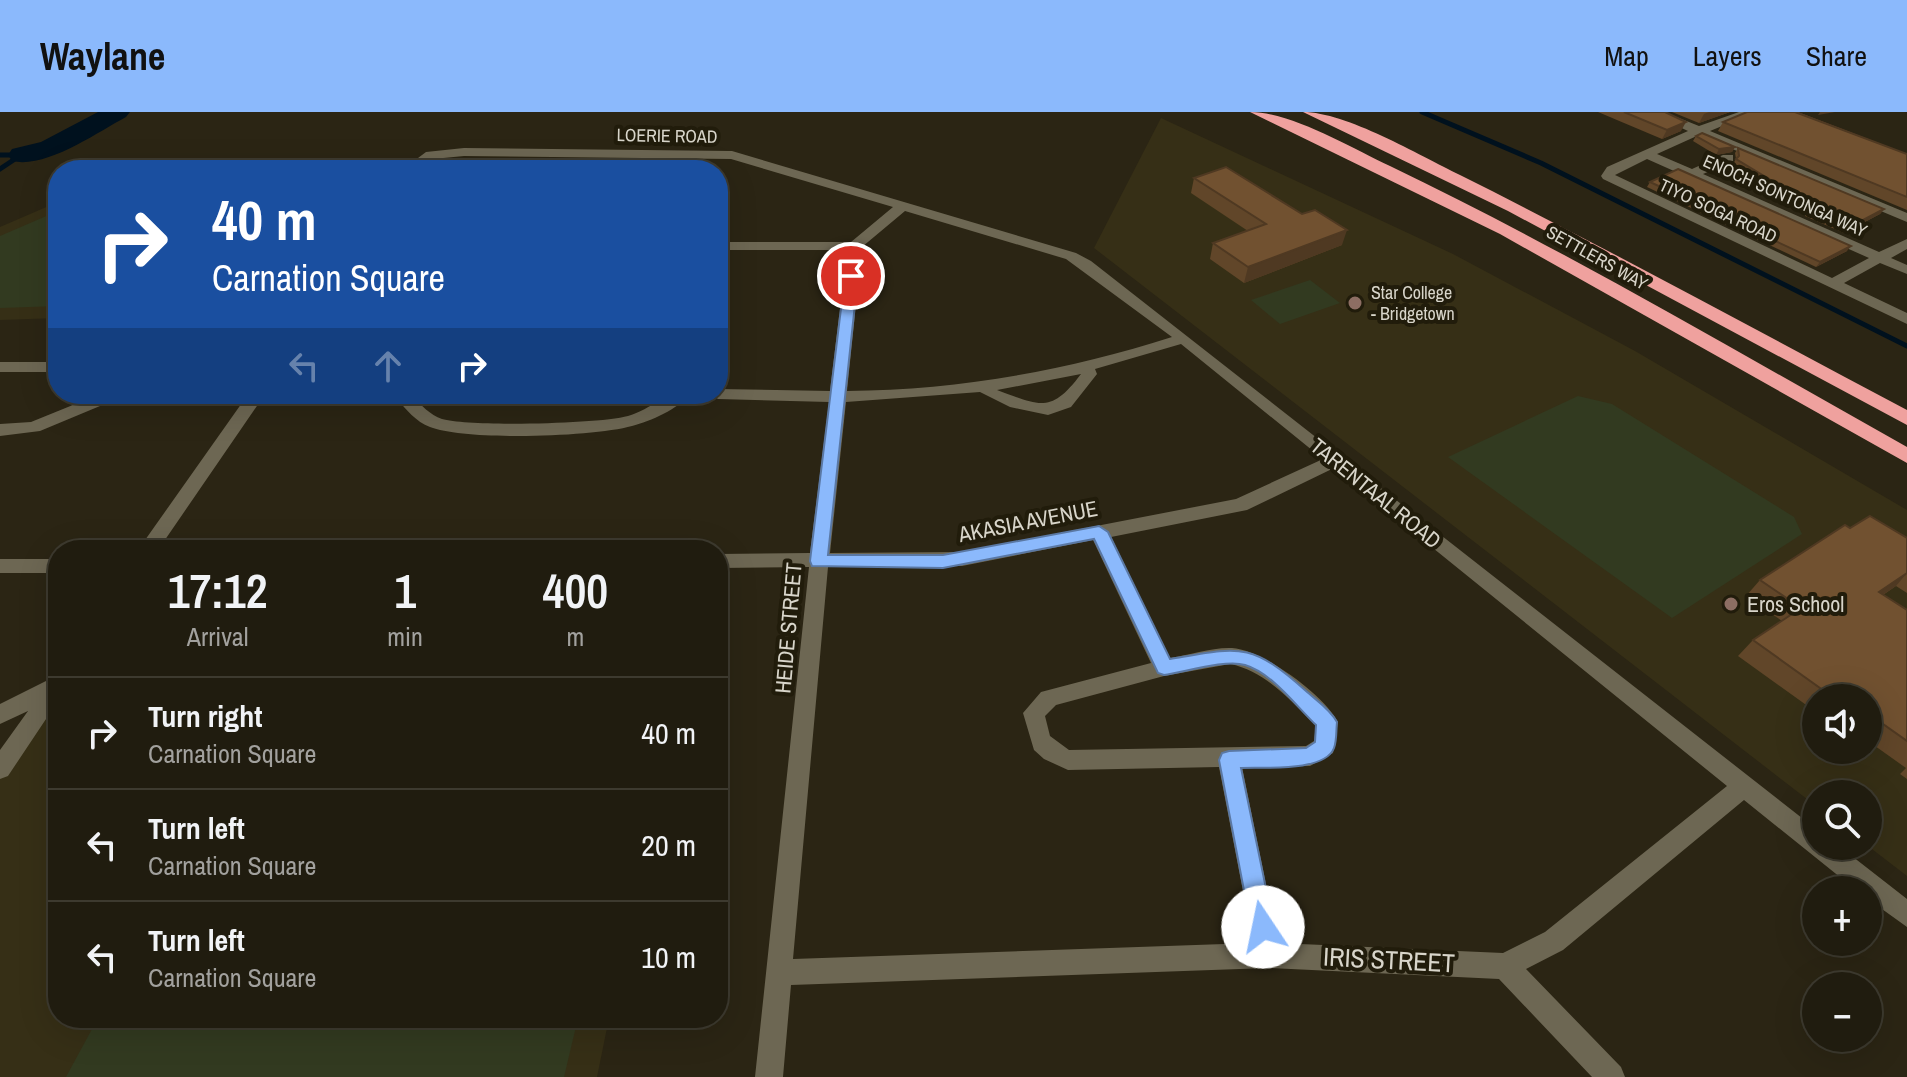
<!DOCTYPE html>
<meta charset="utf-8">
<style>
body{margin:0;font-family:"Archivo Narrow",sans-serif;background:#2d291d;color:#f1f3f6;height:100vh;display:flex;flex-direction:column;font-size:30px;white-space:nowrap}
*{box-sizing:border-box;margin:0}
p{font-size:26px;color:#a2a19e}
.icon{flex:none;width:44px;height:44px;fill:none;stroke:currentColor;stroke-width:2;stroke-linecap:round;stroke-linejoin:round}
.map{position:relative;flex:1;overflow:hidden}
.drawer{position:absolute;left:48px;top:428px;width:680px;height:488px;display:flex;flex-direction:column;background:#201c0f;border-radius:32px;box-shadow:0 8px 32px #0002,0 0 0 2px #3d3a2f}
.drawer>*{flex:none}
.hud{position:absolute;left:48px;top:48px;width:680px;height:244px;border-radius:32px;box-shadow:0 8px 32px #0002,0 0 0 2px #3d3a2f;background:#1a4fa0;color:#fff;overflow:hidden}
.controls{position:absolute;left:1802px;top:572px;display:grid;gap:16px}
.controls a{display:grid;place-items:center;width:80px;height:80px;border-radius:50%;background:#201c0f;box-shadow:0 8px 32px #0002,0 0 0 2px #3d3a2f;font-size:40px}
.pin{position:absolute;display:grid;place-items:center;width:68px;height:68px;color:#fff;margin:-34px;border:4px solid #fff;border-radius:50%;box-shadow:0 2px 8px #0007}
.me{position:absolute;width:88px;margin:-44px;rotate:349deg;stroke-linejoin:round;filter:drop-shadow(0 0 6px #0008)}
.turn{display:flex;align-items:center;gap:28px;height:168px;padding:0 32px;font-size:36px}
.turn .icon{width:104px;height:104px;stroke-width:2.5}
.turn b{display:block;font-size:56px;line-height:68px}
.lanes{display:flex;align-items:center;height:76px;padding:0 32px;background:#0003;justify-content:center;gap:40px;direction:ltr}
.lanes .off{opacity:.35}
.eta{display:flex;justify-content:space-evenly;align-items:center;height:136px;text-align:center}
.eta b{font-size:48px;font-weight:600;line-height:56px}
ul{padding:0;list-style:none}
li{display:flex;align-items:center;gap:24px;height:112px;padding:0 32px;border-top:2px solid #3d3a2f}
li div{flex:1}
li b{display:block;font-size:30px}
li em{font-style:normal}
header{display:flex;align-items:center;gap:48px;box-sizing:border-box;height:112px;padding:0 40px;background:#8bb9fc;color:#111}
header strong{font-size:38px}
nav{display:flex;gap:44px;margin-inline-start:auto;font-size:28px}
.map>svg:first-child{display:block}
.built{fill:#362f16;fill-rule:evenodd}
.green{fill:#323a20}
.lines{fill:none;stroke-linecap:round;stroke-linejoin:round}
.stream{stroke:#00111e;stroke-width:5}
.river{fill:#00111e;fill-rule:evenodd}
.minor{fill:#6d6753;fill-rule:evenodd}
.motorway{fill:#efa19e;fill-rule:evenodd}
.wall{fill:#614629}
.shaded-wall{fill:#4f3922}
.building{fill:#715130;stroke:#4f3922;stroke-width:2}
.route{fill:#8bb9fc;stroke:#5a78a4;stroke-width:2}
.education-dot{fill:#8d6e63;stroke:#211c0b;stroke-width:3}
.labels{text-anchor:middle;stroke-width:8;stroke-linejoin:round;paint-order:stroke}
.far-street-label{font-size:18px;fill:#d8d5ca;stroke:#211c0b}
.far-poi-label{font-size:18px;fill:#d8d5ca;stroke:#211c0b;text-anchor:start}
.street-label{font-size:22px;fill:#d8d5ca;stroke:#211c0b}
.poi-label{font-size:22px;fill:#d8d5ca;stroke:#211c0b;text-anchor:start}
.near-street-label{font-size:26px;fill:#d8d5ca;stroke:#211c0b}
</style>
<header>
<strong>Waylane</strong>
<nav><a>Map</a><a>Layers</a><a>Share</a></nav>
</header>
<div class="map">
<svg width="1907" height="965" viewBox="0 0 1907 965">
<rect width="100%" height="100%" fill="#2b2514"/>
<g class="built">
<path d="M 1161,6 L 1453,142 L 1635,239 L 1907,398 L 1907,764 L 1868,734 L 1868,682 L 1816,682 L 1816,694 L 1094,136 ZM 1816,586 L 1868,586 L 1868,638 L 1816,638 Z"/>
<polygon points="423,46 408,58 165,58 269,47"/>
<polygon points="58,90 58,206 0,208 0,115"/>
<polygon points="58,572 58,906 609,906 597,965 0,965 0,657"/>
</g>
<g class="green">
<polygon points="58,99 58,194 0,196 0,124"/>
<polygon points="1310,168 1340,191 1280,212 1251,188"/>
<polygon points="1578,284 1612,292 1794,405 1802,422 1672,506 1448,345"/>
<polygon points="98,906 578,906 564,965 66,965"/>
</g>
<g class="lines">
<g class="stream">
<polyline points="1422,0 1541,51 1907,234"/>
<polyline points="0,43 18,43"/>
<polyline points="0,57 21,43"/>
</g>
<path class="river" d="M 98,0 L 130,0 L 126,5 C 96,21 46,57 12,49 L 8,43 L 12,37 L 41,30 Z"/>
<g class="minor">
<path d="M 1648,0 L 1664,0 L 1699,14 L 1739,0 L 1756,0 L 1710,19 L 1907,101 L 1907,110 L 1699,23 L 1657,42 L 1692,57 L 1723,43 L 1733,43 L 1733,49 L 1703,62 L 1879,140 L 1907,127 L 1907,137 L 1891,146 L 1907,153 L 1907,162 L 1880,151 L 1844,171 L 1907,201 L 1907,212 L 1603,67 L 1601,64 L 1607,55 L 1688,19 ZM 1647,47 L 1869,146 L 1832,166 L 1615,63 Z"/>
<path d="M 464,36 L 732,39 L 1076,141 L 1091,149 L 1816,717 L 1816,734 L 1839,734 L 1907,787 L 1907,815 L 1868,787 L 1868,778 L 1856,778 L 1744,688 L 1563,838 L 1526,857 L 1621,955 L 1625,965 L 1592,965 L 1499,867 L 1268,856 L 791,873 L 783,965 L 755,965 L 809,455 L 718,456 L 718,442 L 810,441 L 829,290 L 718,287 L 710,282 L 718,282 L 718,277 L 830,279 L 847,138 L 718,138 L 718,130 L 851,130 L 893,95 L 731,47 L 464,44 L 433,47 L 417,58 L 402,58 L 426,40 ZM 905,99 L 1066,147 L 1172,225 C 1066,259 958,278 847,279 L 862,135 ZM 1181,232 L 1323,347 L 1236,387 L 962,440 L 830,441 L 846,290 L 980,280 L 1010,295 L 1048,303 L 1071,295 L 1097,262 L 1095,257 ZM 1081,262 C 1051,302 1040,294 997,278 ZM 1334,356 L 1727,674 L 1545,820 L 1503,841 L 1278,831 L 1242,655 L 1310,654 L 1333,641 L 1338,610 C 1324,583 1263,538 1232,536 C 1213,535 1189,543 1170,546 L 1111,425 L 1247,398 ZM 1093,428 L 1151,551 L 1041,580 L 1023,601 L 1034,638 L 1044,647 L 1068,658 L 1219,655 L 1253,831 L 793,847 L 828,455 L 962,454 ZM 1230,552 C 1266,559 1290,589 1316,613 L 1314,629 L 1306,634 L 1069,638 L 1050,624 L 1045,604 L 1056,593 L 1164,564 Z"/>
<rect x="0" y="250" width="58" height="10"/>
<path d="M 100,282 L 414,282 L 413,284 C 421,293 430,303 442,307 C 469,315 599,312 628,304 C 654,296 660,282 690,282 C 678,297 651,309 632,314 C 593,325 466,329 430,315 C 416,310 406,297 397,287 L 261,288 L 158,438 L 138,438 L 244,288 L 112,289 L 40,319 L 0,324 L 0,312 L 31,310 Z"/>
<rect x="0" y="447" width="58" height="14"/>
<polygon points="58,563 58,589 8,664 0,667 0,638 28,599 0,612 0,592"/>
</g>
<g class="motorway">
<path d="M 1250,0 C 1292,0 1351,36 1390,54 C 1567,139 1736,239 1907,335 L 1907,351 L 1500,122 Z"/>
<path d="M 1303,0 C 1346,0 1419,43 1460,63 C 1610,138 1758,219 1907,298 L 1907,313 L 1508,99 Z"/>
</g>
</g>
<g class="wall">
<polygon points="1598,0 1665,0 1681,19 1662,27"/>
<polygon points="1672,0 1730,0 1699,11"/>
<polygon points="1747,0 1798,0 1907,42 1907,98 1718,19 1723,10"/>
<polygon points="1696,24 1735,35 1732,40 1716,43 1693,29"/>
<polygon points="1738,36 1884,97 1880,102 1844,121 1805,104 1808,98 1733,52 1736,47 1735,41"/>
<polygon points="1194,66 1342,133 1244,171 1210,147 1213,131 1248,119 1191,81"/>
<polygon points="1650,70 1847,139 1816,155 1647,75"/>
<polygon points="1850,416 1907,426 1907,481 1896,474 1883,483 1907,498 1907,667 1900,662 1906,656 1868,629 1868,586 1816,586 1816,600 1738,544 1753,528 1782,509 1746,484 1760,468"/>
</g>
<g class="shaded-wall">
<polygon points="1709,0 1730,0 1699,11 1704,2"/>
<polygon points="1820,0 1835,0 1818,3"/>
<polygon points="1686,10 1681,19 1662,27 1667,18"/>
<polygon points="1735,35 1732,40 1716,43 1719,37"/>
<polygon points="1884,97 1880,102 1844,121 1848,116"/>
<polygon points="1347,118 1342,133 1244,171 1248,155"/>
<polygon points="1851,134 1847,139 1816,155 1820,150"/>
<polygon points="1907,461 1896,474 1863,496 1879,480"/>
</g>
<g class="building">
<polygon points="1624,0 1665,0 1686,10 1667,18"/>
<polygon points="1747,0 1795,0 1907,42 1907,85 1723,10"/>
<polygon points="1702,21 1735,35 1719,37 1696,24"/>
<polygon points="1738,36 1884,97 1848,116 1809,99 1812,93 1736,47 1739,44"/>
<polygon points="1226,55 1302,102 1315,98 1347,118 1248,155 1213,131 1266,112 1194,66"/>
<polygon points="1678,57 1851,134 1820,150 1650,70"/>
<polygon points="1870,404 1907,426 1907,461 1879,480 1907,498 1907,629 1873,605 1868,608 1868,586 1834,586 1753,528 1801,496 1760,468 1845,413 1850,416"/>
</g>
<path class="route" d="M 851,160 L 858,164 L 828,443 L 943,443 L 1099,414 L 1108,420 L 1170,547 C 1240,535 1250,529 1306,579 C 1316,588 1330,597 1337,610 C 1336,618 1337,628 1334,636 C 1325,660 1264,655 1241,656 L 1274,815 L 1271,823 L 1263,826 L 1255,823 L 1251,815 L 1219,648 L 1222,641 L 1229,639 L 1306,636 L 1315,630 L 1316,613 C 1296,594 1272,561 1245,553 C 1226,547 1185,560 1164,563 L 1158,561 L 1094,427 L 943,456 L 812,454 L 810,449 L 845,164 Z"/>
<g class="education-dot">
<circle cx="1355" cy="191" r="8"/>
<circle cx="1731" cy="492" r="8"/>
</g>
<g class="labels">
<g class="far-street-label">
<text transform="translate(667 24) rotate(1)" y="6">LOERIE ROAD</text>
<text transform="translate(1785 84) rotate(24)" y="6">ENOCH SONTONGA WAY</text>
<text transform="translate(1718 99) rotate(25)" y="6">TIYO SOGA ROAD</text>
<text transform="translate(1597 146) rotate(29)" y="6">SETTLERS WAY</text>
</g>
<g class="far-poi-label">
<text x="1371" y="187">Star College<tspan x="1371" dy="21">- Bridgetown</tspan></text>
</g>
<g class="street-label">
<text transform="translate(1376 381) rotate(39)" y="8">TARENTAAL ROAD</text>
<text transform="translate(1028 409) rotate(-11)" y="8">AKASIA AVENUE</text>
<text transform="translate(788 516) rotate(-85)" y="8">HEIDE STREET</text>
</g>
<g class="poi-label">
<text x="1747" y="500">Eros School</text>
</g>
<g class="near-street-label">
<text transform="translate(1389 848) rotate(3)" y="9">IRIS STREET</text>
</g>
</g>
</svg>
<div class="controls">
<a><svg class="icon" aria-label="sound" viewBox="0 0 24 24"><path d="M4 9h4l5-4v14l-5-4H4zM17 9q2 3 0 6"/></svg></a>
<a><svg class="icon" aria-label="search" viewBox="0 0 24 24"><circle cx="10" cy="10" r="6"/><path d="M15 15l6 6"/></svg></a>
<a>+</a>
<a>−</a>
</div>
<div class="pin" style="left:851px;top:164px;background:#d93025"><svg class="icon" aria-label="arrive" viewBox="0 0 24 24"><path d="M6 21V4h12l-3 4 3 4H6"/></svg></div>
<svg class="me" style="left:1263px;top:815px" viewBox="-20 -20 40 40"><circle r="19" fill="#fff"/><path d="M0-13L10 11 0 6-10 11z" fill="#8bb9fc"/></svg>
<div class="hud">
<div class="turn"><svg class="icon" aria-label="right" viewBox="0 0 24 24"><path d="M7 20v-9h11M14 6l5 5-5 5"/></svg><div><b>40 m</b>Carnation Square</div></div>
<div class="lanes"><svg class="icon off" aria-label="left" viewBox="0 0 24 24"><path d="M17 20v-9H6M10 6l-5 5 5 5"/></svg><svg class="icon off" aria-label="ahead" viewBox="0 0 24 24"><path d="M12 20V5M6 11l6-6 6 6"/></svg><svg class="icon" aria-label="right" viewBox="0 0 24 24"><path d="M7 20v-9h11M14 6l5 5-5 5"/></svg></div>
</div>
<section class="drawer">
<div class="eta">
<div><b>17:12</b><p>Arrival</p></div>
<div><b>1</b><p>min</p></div>
<div><b>400</b><p>m</p></div>
</div>
<ul>
<li><svg class="icon" aria-label="right" viewBox="0 0 24 24"><path d="M7 20v-9h11M14 6l5 5-5 5"/></svg><div><b>Turn right</b><p>Carnation Square</p></div><em>40 m</em></li>
<li><svg class="icon" aria-label="left" viewBox="0 0 24 24"><path d="M17 20v-9H6M10 6l-5 5 5 5"/></svg><div><b>Turn left</b><p>Carnation Square</p></div><em>20 m</em></li>
<li><svg class="icon" aria-label="left" viewBox="0 0 24 24"><path d="M17 20v-9H6M10 6l-5 5 5 5"/></svg><div><b>Turn left</b><p>Carnation Square</p></div><em>10 m</em></li>
</ul>
</section>
</div>
